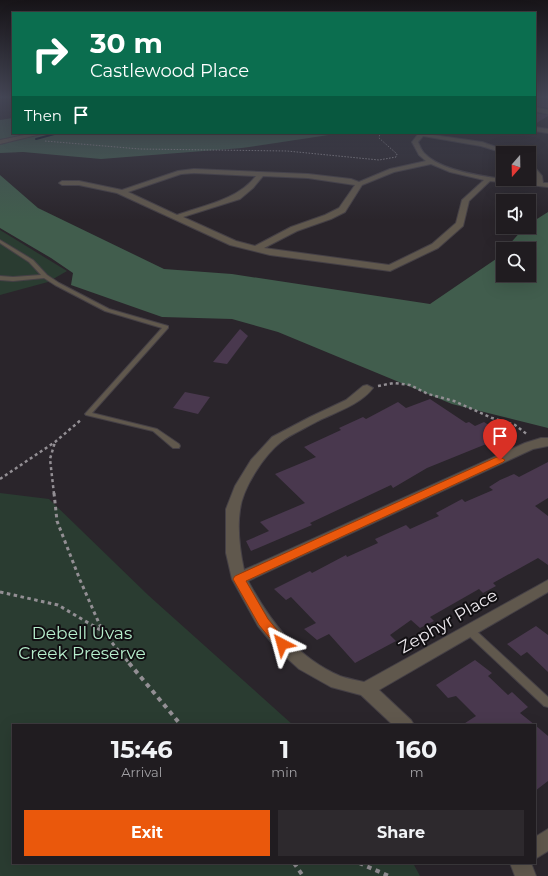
<!DOCTYPE html>
<style>
body{margin:0;font-family:Montserrat,sans-serif;background:#2d292d;color:#f1f3f6;height:100vh;display:flex;flex-direction:column;font-size:15px;white-space:nowrap}
*{box-sizing:border-box;margin:0}
p{font-size:13px;color:#a2a1a5}
.icon{flex:none;width:22px;height:22px;fill:none;stroke:currentColor;stroke-width:2;stroke-linecap:round;stroke-linejoin:round}
.map{position:relative;flex:1;overflow:hidden}
.details{position:absolute;left:12px;top:724px;width:524px;height:140px;display:flex;flex-direction:column;background:#201c20;border-radius:0px;box-shadow:0 4px 16px #0002,0 0 0 1px #3d3a3e}
.details>*{flex:none}
.hud{position:absolute;left:12px;top:12px;width:524px;height:122px;border-radius:0px;box-shadow:0 4px 16px #0002,0 0 0 1px #3d3a3e;background:#0b6e4f;color:#fff;overflow:hidden}
.needle{width:26px;rotate:200deg}
.fabs{position:absolute;left:496px;top:146px;display:grid;gap:8px}
.fabs a{display:grid;place-items:center;width:40px;height:40px;border-radius:0px;background:#201c20;box-shadow:0 4px 16px #0002,0 0 0 1px #3d3a3e;font-size:20px}
.pin{position:absolute;display:grid;place-items:center;width:34px;height:34px;color:#fff;margin:-41px -17px;border-radius:50% 50% 50% 0;rotate:-45deg;box-shadow:0 0 4px #0007}
.pin .icon{rotate:45deg}
.me{position:absolute;width:44px;margin:-22px;rotate:321deg;stroke-linejoin:round;filter:drop-shadow(0 0 3px #0008)}
.turn{display:flex;align-items:center;gap:14px;height:84px;padding:0 12px;font-size:18px}
.turn .icon{width:52px;height:52px;stroke-width:2.5}
.turn b{display:block;font-size:28px;line-height:34px}
.then{display:flex;align-items:center;height:38px;padding:0 12px;background:#0003;gap:8px;font-size:15px}
.eta{display:flex;justify-content:space-evenly;align-items:center;height:68px;text-align:center}
.eta b{font-size:24px;font-weight:700;line-height:28px}
.button{display:flex;gap:8px;margin-top:auto;padding:8px 12px}
.button a{flex:1;height:46px;border-radius:0px;background:#ea580c;color:#fff;font-size:16px;font-weight:700;line-height:46px;text-align:center}
.button a+a{background:#2d292d;color:#f1f3f6}
.map>svg:first-child{display:block}
.green{fill:#2a3c31}
.forest{fill:#415d4d}
.lines{fill:none;stroke-linecap:round;stroke-linejoin:round}
.stream{stroke:#0a1428;stroke-width:2}
.building{fill:#49384e}
.service-casing{stroke:#454046;stroke-width:2}
.minor-casing{stroke:#454046;stroke-width:2}
.tertiary-casing{stroke:#454046;stroke-width:2}
.path-far3{stroke:#938f94;stroke-width:1;stroke-dasharray:1.5 1.5;stroke-linecap:butt}
.path-far2{stroke:#938f94;stroke-width:2.5;stroke-dasharray:3 3;stroke-linecap:butt}
.path-far1{stroke:#938f94;stroke-width:3;stroke-dasharray:3.5 3.5;stroke-linecap:butt}
.path{stroke:#938f94;stroke-width:4;stroke-dasharray:4.5 4.5;stroke-linecap:butt}
.service{fill:#60584d;fill-rule:evenodd}
.minor{fill:#60584d;fill-rule:evenodd}
.tertiary{fill:#60584d;fill-rule:evenodd}
.route{fill:#ea580c;stroke:#983908}
.labels{text-anchor:middle;stroke-width:4;stroke-linejoin:round;paint-order:stroke}
.near-street-label{font-size:17px;fill:#ede9ee;stroke:#110f12}
.near-park-label{font-size:17px;fill:#b6eecc;stroke:#110f12}
</style>
<div class="map">
<svg width="548" height="876" viewBox="0 0 548 876">
<rect width="100%" height="100%" fill="#2a252b"/>
<g class="green">
<polygon points="0,230 67,271 48,282 0,295"/>
<polygon points="0,493 49,499 148,595 293,725 13,725 13,863 413,863 420,876 0,876"/>
</g>
<g class="forest">
<polygon points="13,118 13,133 342,133 242,148 101,159 23,152 0,153 0,120"/>
<polygon points="0,175 38,208 164,269 232,274 430,304 496,259 503,251 503,275 529,275 529,249 505,249 524,228 529,227 529,224 548,212 548,428 452,404 278,332 232,319 162,317 71,285 73,273 51,258 0,228"/>
</g>
<g class="lines">
<polyline class="stream" points="36,139 58,133"/>
</g>
<g class="building">
<polygon points="540,99 548,100 548,108 535,106 535,101"/>
<polygon points="535,113 548,115 548,116 535,124"/>
<polygon points="240,329 248,336 227,364 213,362"/>
<polygon points="185,392 210,397 198,414 173,408"/>
<polygon points="430,399 466,423 469,422 475,426 484,422 506,436 427,468 393,488 391,485 310,523 312,525 251,551 246,541 269,531 260,522 305,503 275,474 316,457 304,447 341,430 339,428 363,417 366,419 398,402 406,408"/>
<polygon points="548,462 548,498 535,506 548,516 548,565 538,558 493,583 496,586 483,593 479,589 430,617 434,621 420,628 411,620 390,635 396,641 355,663 329,634 317,640 304,629 316,623 291,597 286,600 274,589 310,571 312,573 346,555 347,557 378,543 375,539 406,525 410,529 439,516 436,513 462,499 465,502 493,490 489,487 500,480 514,474 519,477"/>
<polygon points="536,626 548,635 548,672 527,652 521,656 507,644"/>
<polygon points="475,660 492,673 488,676 508,695 512,692 528,707 520,713 535,725 462,725 476,716 456,696 448,698 436,685"/>
<polygon points="535,725 548,736 548,781 535,791"/>
</g>
<g class="lines">
<defs>
<g id="service">
<polygon points="0,240 33,260 47,275 59,283 109,309 168,326 168,328 92,413 157,429 179,444 180,446 179,448 173,448 153,431 86,415 85,414 162,328 105,311 55,285 44,278 13,281 0,280 0,276 13,277 41,275 29,262 0,243"/>
<polygon points="469,626 472,627 548,697 548,707 544,706 466,633 464,630 466,627"/>
</g>
<g id="minor">
<polygon points="535,107 548,110 548,114 535,111"/>
<polygon points="535,127 548,129 548,133 535,131"/>
<path d="M 419,133 L 482,142 L 513,153 L 504,153 L 481,146 L 423,136 L 418,142 C 420,146 421,150 424,153 C 444,175 507,180 536,182 C 535,174 529,171 529,162 L 531,163 L 542,176 L 543,183 L 548,183 L 548,187 L 490,181 L 469,201 L 463,226 L 438,248 L 390,271 L 270,255 L 230,245 L 117,193 L 79,185 L 62,185 L 59,183 L 62,181 L 79,181 L 122,190 L 178,171 L 194,169 L 308,174 L 351,179 L 359,182 L 390,169 L 426,161 L 419,155 L 412,142 ZM 431,164 L 450,172 L 484,180 L 462,200 L 456,223 L 432,244 L 389,265 L 264,248 L 297,231 L 331,219 L 345,212 L 362,185 L 394,172 ZM 194,173 L 256,176 C 237,200 205,205 177,215 L 128,192 L 181,174 ZM 263,176 L 308,178 L 355,185 L 339,208 L 325,215 L 291,227 L 255,246 L 236,241 L 183,217 L 240,199 L 253,188 Z"/>
<path d="M 367,385 L 373,388 C 360,405 336,412 318,421 C 306,428 291,434 281,442 C 264,455 242,489 240,510 C 237,529 240,551 244,570 L 525,443 L 541,438 L 548,438 L 548,446 L 533,449 L 248,581 C 270,621 297,658 340,676 C 348,679 357,680 364,682 L 548,580 L 548,592 L 379,690 L 411,720 L 414,725 L 393,725 L 361,695 L 331,687 L 299,669 L 276,648 L 258,626 L 232,579 L 226,553 L 226,509 L 235,486 L 251,460 L 272,437 L 310,417 L 346,400 L 363,386 Z"/>
<polygon points="548,829 548,851 535,859 535,837"/>
<polygon points="510,863 531,863 536,876 515,876"/>
</g>
<polygon id="tertiary" points="34,133 45,133 0,144 0,140"/>
</defs>
<use href="#service" class="service-casing"/>
<use href="#minor" class="minor-casing"/>
<use href="#tertiary" class="tertiary-casing"/>
<polyline class="path-far3" points="45,141 140,149 287,151 379,160 396,157 397,154 379,138 380,133"/>
<g class="path-far2">
<polyline points="378,386 394,383 410,385 428,394 454,401 492,418 515,425 528,435"/>
<polyline points="0,479 55,442 82,419"/>
<polyline points="54,494 50,459 55,442"/>
</g>
<g class="path-far1">
<polyline points="54,493 57,521 80,580 102,630"/>
<polyline points="0,592 58,605 102,631 130,664"/>
</g>
<g class="path">
<polyline points="129,663 181,725"/>
<polyline points="294,863 303,876"/>
<polyline points="359,863 389,876"/>
</g>
<use href="#service" class="service"/>
<use href="#minor" class="minor"/>
<use href="#tertiary" class="tertiary"/>
</g>
<linearGradient id="sky" x2="0" y2="1"><stop stop-color="#171418"/><stop offset="0.44" stop-color="#444655"/><stop offset="1" stop-color="#444655" stop-opacity="0"/></linearGradient>
<rect width="548" height="220" fill="url(#sky)"/>
<polygon class="route" points="497,457 500,457 505,460 503,462 246,581 268,619 286,641 288,644 286,648 282,649 278,648 259,625 233,579 235,576"/>
<g class="labels">
<g class="near-street-label">
<text transform="translate(448 621) rotate(-30)" y="6">Zephyr Place</text>
</g>
<g class="near-park-label">
<text x="82" y="639">Debell Uvas<tspan x="82" dy="20">Creek Preserve</tspan></text>
</g>
</g>
</svg>
<div class="fabs">
<a><svg class="needle" viewBox="-14 -14 28 28"><path d="M0-13l5 13h-10z" fill="#e53935"/><path d="M0 13l5-13h-10z" fill="#a2a1a5"/></svg></a>
<a><svg class="icon" aria-label="sound" viewBox="0 0 24 24"><path d="M4 9h4l5-4v14l-5-4H4zM17 9q2 3 0 6"/></svg></a>
<a><svg class="icon" aria-label="search" viewBox="0 0 24 24"><circle cx="10" cy="10" r="6"/><path d="M15 15l6 6"/></svg></a>
</div>
<div class="pin" style="left:500px;top:460px;background:#d93025"><svg class="icon" aria-label="arrive" viewBox="0 0 24 24"><path d="M6 21V4h12l-3 4 3 4H6"/></svg></div>
<svg class="me" style="left:282px;top:644px" viewBox="-20 -20 40 40"><path d="M0-17L14 15 0 8-14 15z" fill="#ea580c" stroke="#fff" stroke-width="4"/></svg>
<div class="hud">
<div class="turn"><svg class="icon" aria-label="right" viewBox="0 0 24 24"><path d="M7 20v-9h11M14 6l5 5-5 5"/></svg><div><b>30 m</b>Castlewood Place</div></div>
<div class="then">Then<svg class="icon" aria-label="arrive" viewBox="0 0 24 24"><path d="M6 21V4h12l-3 4 3 4H6"/></svg></div>
</div>
<section class="details">
<div class="eta">
<div><b>15:46</b><p>Arrival</p></div>
<div><b>1</b><p>min</p></div>
<div><b>160</b><p>m</p></div>
</div>
<div class="button"><a>Exit</a><a>Share</a></div>
</section>
</div>
